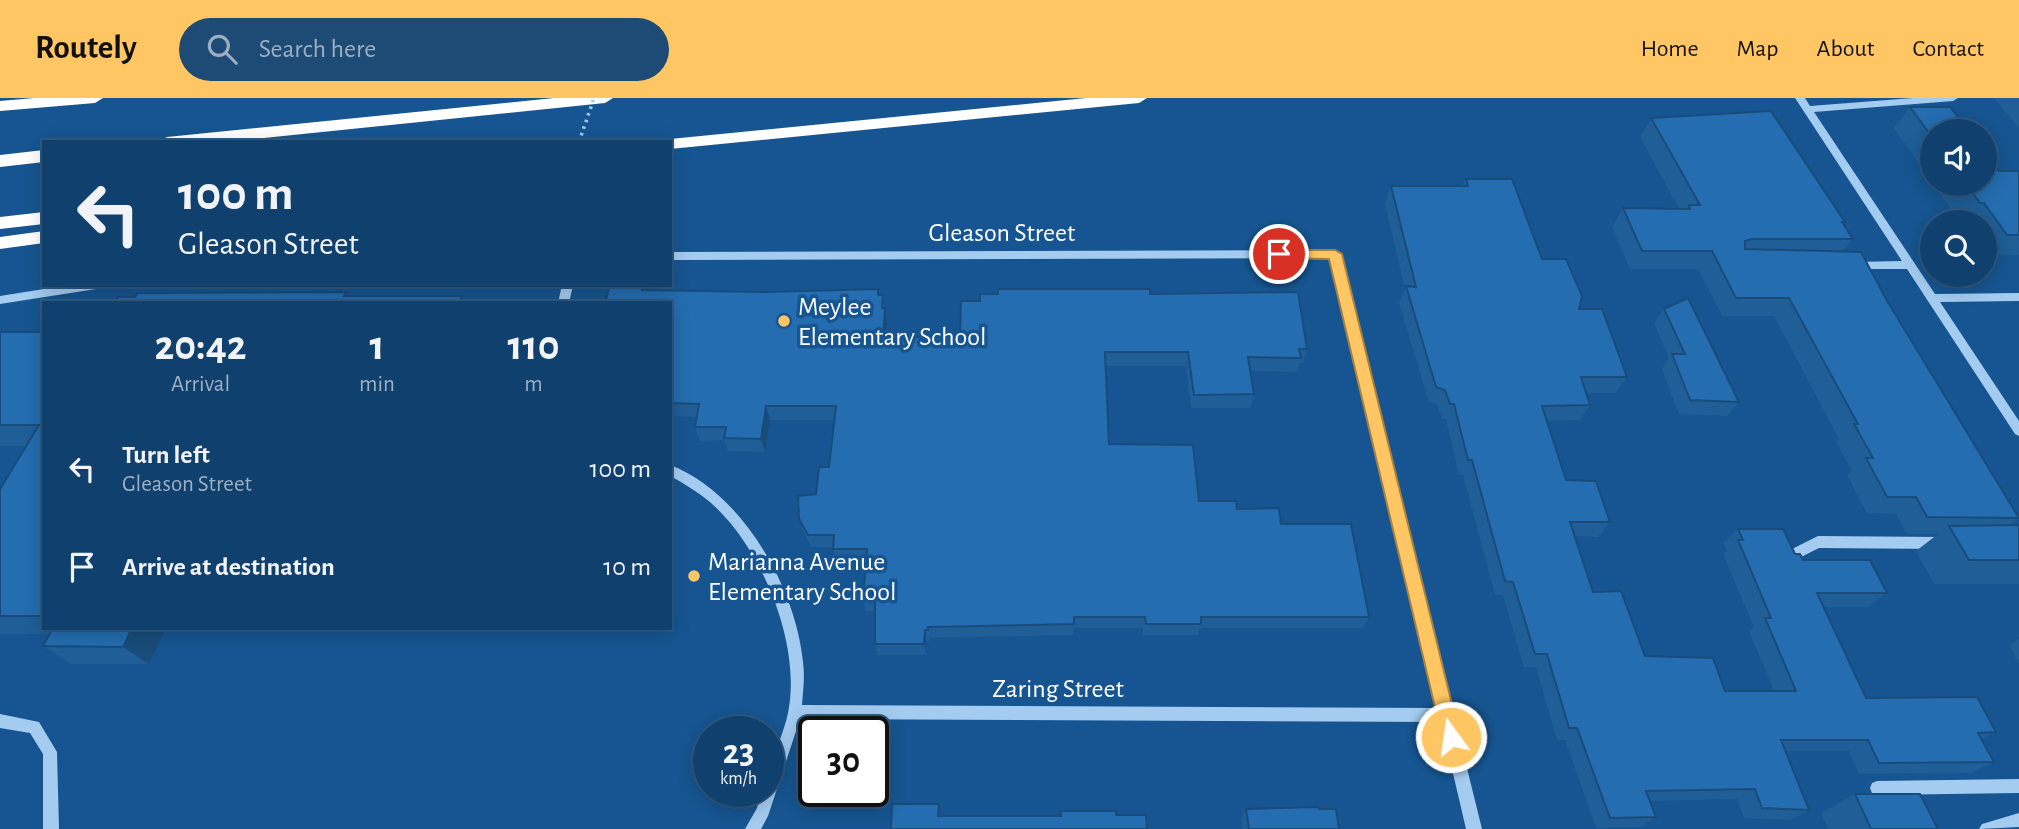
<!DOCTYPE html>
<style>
body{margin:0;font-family:"Alegreya Sans",sans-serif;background:#1e4b75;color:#f1f3f6;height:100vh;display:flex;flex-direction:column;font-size:26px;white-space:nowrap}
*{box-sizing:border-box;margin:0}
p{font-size:23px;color:#9cafc2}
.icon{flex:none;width:38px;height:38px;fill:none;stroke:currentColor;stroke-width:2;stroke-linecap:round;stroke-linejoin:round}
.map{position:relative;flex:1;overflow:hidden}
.panel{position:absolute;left:42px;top:203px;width:630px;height:329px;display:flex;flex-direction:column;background:#10406d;border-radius:0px;box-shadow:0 4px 18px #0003,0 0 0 2px #305980}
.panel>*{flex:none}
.top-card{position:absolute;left:42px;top:42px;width:630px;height:147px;border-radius:0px;box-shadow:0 4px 18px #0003,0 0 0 2px #305980;background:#10406d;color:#f1f3f6;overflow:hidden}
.controls{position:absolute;left:1920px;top:21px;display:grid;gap:14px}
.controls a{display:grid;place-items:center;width:77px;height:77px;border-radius:50%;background:#10406d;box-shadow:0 4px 18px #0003,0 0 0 2px #305980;font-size:35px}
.speed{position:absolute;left:693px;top:618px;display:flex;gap:14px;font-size:35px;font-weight:700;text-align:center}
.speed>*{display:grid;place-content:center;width:91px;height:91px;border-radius:50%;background:#10406d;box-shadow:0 4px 18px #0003,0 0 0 2px #305980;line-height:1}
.speed small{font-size:18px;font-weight:400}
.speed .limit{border:4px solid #111;border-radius:10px;background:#fff;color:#111}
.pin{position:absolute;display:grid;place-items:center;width:60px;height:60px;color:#fff;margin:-30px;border:4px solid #fff;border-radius:50%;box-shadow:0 2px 7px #0007}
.me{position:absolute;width:77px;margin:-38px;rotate:346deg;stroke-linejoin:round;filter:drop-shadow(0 0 5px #0008)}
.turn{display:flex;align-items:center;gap:24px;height:147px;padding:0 21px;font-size:32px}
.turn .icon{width:91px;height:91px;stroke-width:2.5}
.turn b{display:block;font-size:49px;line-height:60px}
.eta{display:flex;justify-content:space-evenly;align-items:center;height:119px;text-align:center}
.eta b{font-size:42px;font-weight:700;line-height:49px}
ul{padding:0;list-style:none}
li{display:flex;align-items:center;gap:21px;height:98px;padding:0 21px}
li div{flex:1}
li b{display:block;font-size:26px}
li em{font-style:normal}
header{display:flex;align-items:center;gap:42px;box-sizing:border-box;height:98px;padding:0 35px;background:#ffc663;color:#111}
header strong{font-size:33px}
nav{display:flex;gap:38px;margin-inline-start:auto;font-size:24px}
.search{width:490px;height:63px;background:#1e4b75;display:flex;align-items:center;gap:18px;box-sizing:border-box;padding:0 24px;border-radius:38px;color:#9cafc2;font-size:26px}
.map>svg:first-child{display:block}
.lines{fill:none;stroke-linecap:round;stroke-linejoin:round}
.minor{fill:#a4ccf0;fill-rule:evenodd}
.highway{fill:#fff;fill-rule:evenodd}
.path-bridge{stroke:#a4ccf0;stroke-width:3.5;stroke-dasharray:2.5 4.5;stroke-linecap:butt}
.wall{fill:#1f5e97}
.shaded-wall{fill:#194c7b}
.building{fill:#246db0;stroke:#194c7b;stroke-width:2}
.route{fill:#ffc663;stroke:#a68140;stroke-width:2}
.poi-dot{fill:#ffc663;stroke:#165591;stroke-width:2.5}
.labels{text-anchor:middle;stroke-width:7;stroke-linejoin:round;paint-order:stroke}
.street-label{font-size:26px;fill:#fff;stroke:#165591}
.poi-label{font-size:26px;fill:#fff;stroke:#165591;text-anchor:start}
</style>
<header>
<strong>Routely</strong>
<div class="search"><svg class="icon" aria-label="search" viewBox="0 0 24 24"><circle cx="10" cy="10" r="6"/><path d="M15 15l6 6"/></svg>Search here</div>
<nav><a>Home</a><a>Map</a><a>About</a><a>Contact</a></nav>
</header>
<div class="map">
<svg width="2019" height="731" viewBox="0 0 2019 731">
<rect width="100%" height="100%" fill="#165591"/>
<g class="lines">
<g class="minor">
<polygon points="1795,0 1805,0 1810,8 1913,0 1958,0 1953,3 1814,14 1935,196 2019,195 2019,203 1940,204 2019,323 2019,338 2015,336 1907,171 1850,171 1849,168 1854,164 1902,163"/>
<path d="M 1335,152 L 1340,156 L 1482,731 L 1466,731 L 1441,624 L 800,621 L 768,718 L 761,731 L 745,731 L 757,710 L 762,693 L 768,693 C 768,662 782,643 788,615 C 802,547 762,450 711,405 C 698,394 685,386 670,378 L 670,367 C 742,394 796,490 803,564 C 805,579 803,593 802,607 L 1438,610 L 1331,160 L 670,162 L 670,154 Z"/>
<polygon points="69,187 101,187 96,191 0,206 0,198"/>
<polygon points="562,187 573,187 569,205 558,205"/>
<polygon points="1818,438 1942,439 1947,441 1948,445 1947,449 1942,451 1819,450 1797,461 1792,459 1791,455 1792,451"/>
<polygon points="0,616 39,624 57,654 59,731 43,731 43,656 30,635 0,630"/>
<polygon points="2019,681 2019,695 1877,697 1872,695 1870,690 1872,685 1877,683"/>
<polygon points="2019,715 2019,729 1979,731 1982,726"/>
</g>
<g class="highway">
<polygon points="34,0 103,0 95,5 0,13 0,3"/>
<polygon points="554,0 613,0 605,5 224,44 159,44 167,39"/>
<polygon points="1086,0 1147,0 1139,5 670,51 670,44 663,44 670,41"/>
<polygon points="44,52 44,64 0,69 0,57"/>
<polygon points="44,114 44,126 0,131 0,119"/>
<polygon points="44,133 44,145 0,151 0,139"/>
</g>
<polyline class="path-bridge" points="579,44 594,0"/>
</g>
<g class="wall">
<polygon points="1994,0 2019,0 2019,30"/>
<polygon points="1910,9 1932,33 1932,84 1894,30"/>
<polygon points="1651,20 1845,124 1844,126 1853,141 1842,154 1886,201 2019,420 2010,427 2019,427 2019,486 1934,486 1916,453 1938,436 1907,436 1896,416 1867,415 1847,377 1852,373 1836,344 1839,341 1774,218 1722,218 1698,171 1630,171 1612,129 1623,110 1679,111 1640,39"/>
<polygon points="1999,73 2019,73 2019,157 1988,157 1984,153 1984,124 1960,124 1933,86 1984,86"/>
<polygon points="1466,81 1542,161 1579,211 1627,279 1615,295 1586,295 1590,307 1580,322 1547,323 1566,382 1610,424 1598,439 1575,438 1593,494 1645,558 1725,593 1774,593 1749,533 1754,529 1723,456 1727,453 1723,445 1738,431 1795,456 1803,462 1887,495 1868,509 1824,509 1866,600 1996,634 1982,641 1994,664 1971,675 1859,676 1849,653 1786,653 1809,712 1791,722 1744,720 1737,701 1650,703 1656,719 1641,729 1596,730 1565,642 1557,642 1536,569 1524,569 1503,497 1495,497 1463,377 1459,377 1446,321 1442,321 1437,307 1429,304 1399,205 1405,191 1385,105 1391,88 1462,88"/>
<polygon points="651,191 651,192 765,194 878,191 879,197 883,197 884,210 885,210 887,224 886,239 960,239 980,203 1150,196 1307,251 1303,265 1300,265 1297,274 1251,273 1254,296 1250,310 1191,310 1186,268 1105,268 1109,346 1199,403 1237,411 1281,426 1369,519 1363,530 1200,530 1198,537 1143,537 1143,530 1074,530 1073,537 929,540 929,543 926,543 926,557 877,557 875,546 875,513 865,513 863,501 866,463 836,463 833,449 811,449 803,433 799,421 816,396 829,369 834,322 770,322 765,354 728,353 724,342 700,343 695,329 697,319 670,318 670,205 605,205"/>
<polygon points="1664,211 1739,304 1727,318 1679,316 1662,271 1669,260 1654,225"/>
<polygon points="0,234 44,234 44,530 166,530 149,566 71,566 43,548 50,536 0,536 0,391 26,348 0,348"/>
<polygon points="2019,541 2019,566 2009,547"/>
<polygon points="1855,696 1938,731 1828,731 1821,715"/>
<polygon points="1246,711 1319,711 1339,731 1243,731 1241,720"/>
</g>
<g class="shaded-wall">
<polygon points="643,187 650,187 651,191 648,205 642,192"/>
<polygon points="462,198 465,205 459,205"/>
<polygon points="885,210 887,224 884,253 883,239"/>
<polygon points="766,308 770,322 765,354 761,341"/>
<polygon points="132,530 166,530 149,566 123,549"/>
<polygon points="925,532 926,543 926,557 924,546"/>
</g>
<g class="building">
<polygon points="1910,9 1950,9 1969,33 1932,33 1932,39"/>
<polygon points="1771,13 1845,124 1842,124 1853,141 1752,141 1745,143 1745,151 1861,154 1886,201 2019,420 1927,419 1916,399 1887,399 1866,360 1873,360 1854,326 1858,326 1789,200 1736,200 1712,153 1642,153 1623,110 1690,111 1689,107 1700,107 1651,20"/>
<polygon points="1984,53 1999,73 2019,73 2019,137 2007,137 1984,105 1980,105 1966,86 1984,86"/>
<polygon points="1466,81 1512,81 1542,161 1566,161 1582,198 1579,211 1602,211 1627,279 1581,279 1590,307 1542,308 1566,382 1596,383 1610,424 1570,424 1593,494 1621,493 1645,558 1713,560 1725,593 1796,593 1765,520 1771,520 1738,442 1743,442 1738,431 1783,431 1795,456 1800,456 1803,462 1870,462 1887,495 1817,495 1866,600 1977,599 1996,634 1978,635 1994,664 1879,665 1868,642 1781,642 1809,712 1762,710 1755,691 1646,693 1656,719 1610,720 1577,630 1569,630 1547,556 1535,556 1513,484 1505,483 1472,362 1468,362 1454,306 1450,306 1445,292 1436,289 1406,188 1416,189 1391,88 1468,88"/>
<polygon points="610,187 643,187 642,192 765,194 878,191 878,197 883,197 882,210 885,210 883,239 960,239 961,203 980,203 980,196 998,196 998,191 1150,191 1150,196 1298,194 1307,251 1299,251 1301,260 1248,259 1254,296 1194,297 1188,254 1105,254 1109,346 1193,347 1199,403 1236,403 1237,411 1279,410 1281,426 1351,426 1369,519 1201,519 1201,526 1146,526 1145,519 1074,519 1074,526 928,529 928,532 925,532 924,546 875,546 875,501 863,501 867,451 833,451 834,437 808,437 799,421 798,398 816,396 819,369 829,369 836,308 766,308 761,341 724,340 726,329 695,329 699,306 670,305 670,205 605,205"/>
<polygon points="347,194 344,198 462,198 459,205 115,205 118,199 135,199 138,195"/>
<polygon points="1688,200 1739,304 1690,302 1672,256 1685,256 1664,211"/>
<polygon points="0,234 44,234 44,518 0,518 0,391 39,327 0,327"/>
<polygon points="2019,427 2019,462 1969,462 1949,428"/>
<polygon points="53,530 132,530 123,549 43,548"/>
<polygon points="1855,696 1920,696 1938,731 1871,731"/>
<polygon points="892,706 939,706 938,718 1061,718 1061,713 1116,713 1116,717 1146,717 1147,731 891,731"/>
<polygon points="1318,709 1319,711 1336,711 1339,731 1249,731 1246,711"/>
</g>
<polygon class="route" points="1279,152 1335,152 1342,156 1460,639 1458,646 1451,648 1445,646 1442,639 1329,161 1275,160 1273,156"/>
<g class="poi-dot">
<circle cx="784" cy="223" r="7"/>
<circle cx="694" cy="478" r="7"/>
</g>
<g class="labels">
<g class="street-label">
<text x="1002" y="143">Gleason Street</text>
<text x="1058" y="599">Zaring Street</text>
</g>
<g class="poi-label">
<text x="798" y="217">Meylee<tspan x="798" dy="30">Elementary School</tspan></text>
<text x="708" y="472">Marianna Avenue<tspan x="708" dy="30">Elementary School</tspan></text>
</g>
</g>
</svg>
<div class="controls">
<a><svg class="icon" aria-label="sound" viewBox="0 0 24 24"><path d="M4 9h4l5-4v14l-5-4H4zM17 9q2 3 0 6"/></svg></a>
<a><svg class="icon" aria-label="search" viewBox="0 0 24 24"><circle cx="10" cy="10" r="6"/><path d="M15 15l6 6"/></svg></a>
</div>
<div class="speed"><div>23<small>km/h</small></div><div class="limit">30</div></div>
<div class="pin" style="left:1279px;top:156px;background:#d93025"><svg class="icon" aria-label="arrive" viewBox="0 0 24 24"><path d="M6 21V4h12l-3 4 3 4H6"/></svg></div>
<svg class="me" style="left:1451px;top:639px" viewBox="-20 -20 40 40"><circle r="17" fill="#ffc663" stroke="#fff" stroke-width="3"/><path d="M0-11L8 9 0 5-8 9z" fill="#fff"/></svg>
<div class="top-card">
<div class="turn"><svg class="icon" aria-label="left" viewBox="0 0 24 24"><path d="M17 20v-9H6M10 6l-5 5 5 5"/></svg><div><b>100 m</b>Gleason Street</div></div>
</div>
<section class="panel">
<div class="eta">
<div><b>20:42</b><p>Arrival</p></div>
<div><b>1</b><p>min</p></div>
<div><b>110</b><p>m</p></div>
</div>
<ul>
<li><svg class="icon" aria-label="left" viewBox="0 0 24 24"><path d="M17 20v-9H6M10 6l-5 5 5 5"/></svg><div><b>Turn left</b><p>Gleason Street</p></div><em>100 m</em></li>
<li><svg class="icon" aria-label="arrive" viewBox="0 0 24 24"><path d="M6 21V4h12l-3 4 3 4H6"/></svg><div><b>Arrive at destination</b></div><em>10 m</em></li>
</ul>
</section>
</div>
